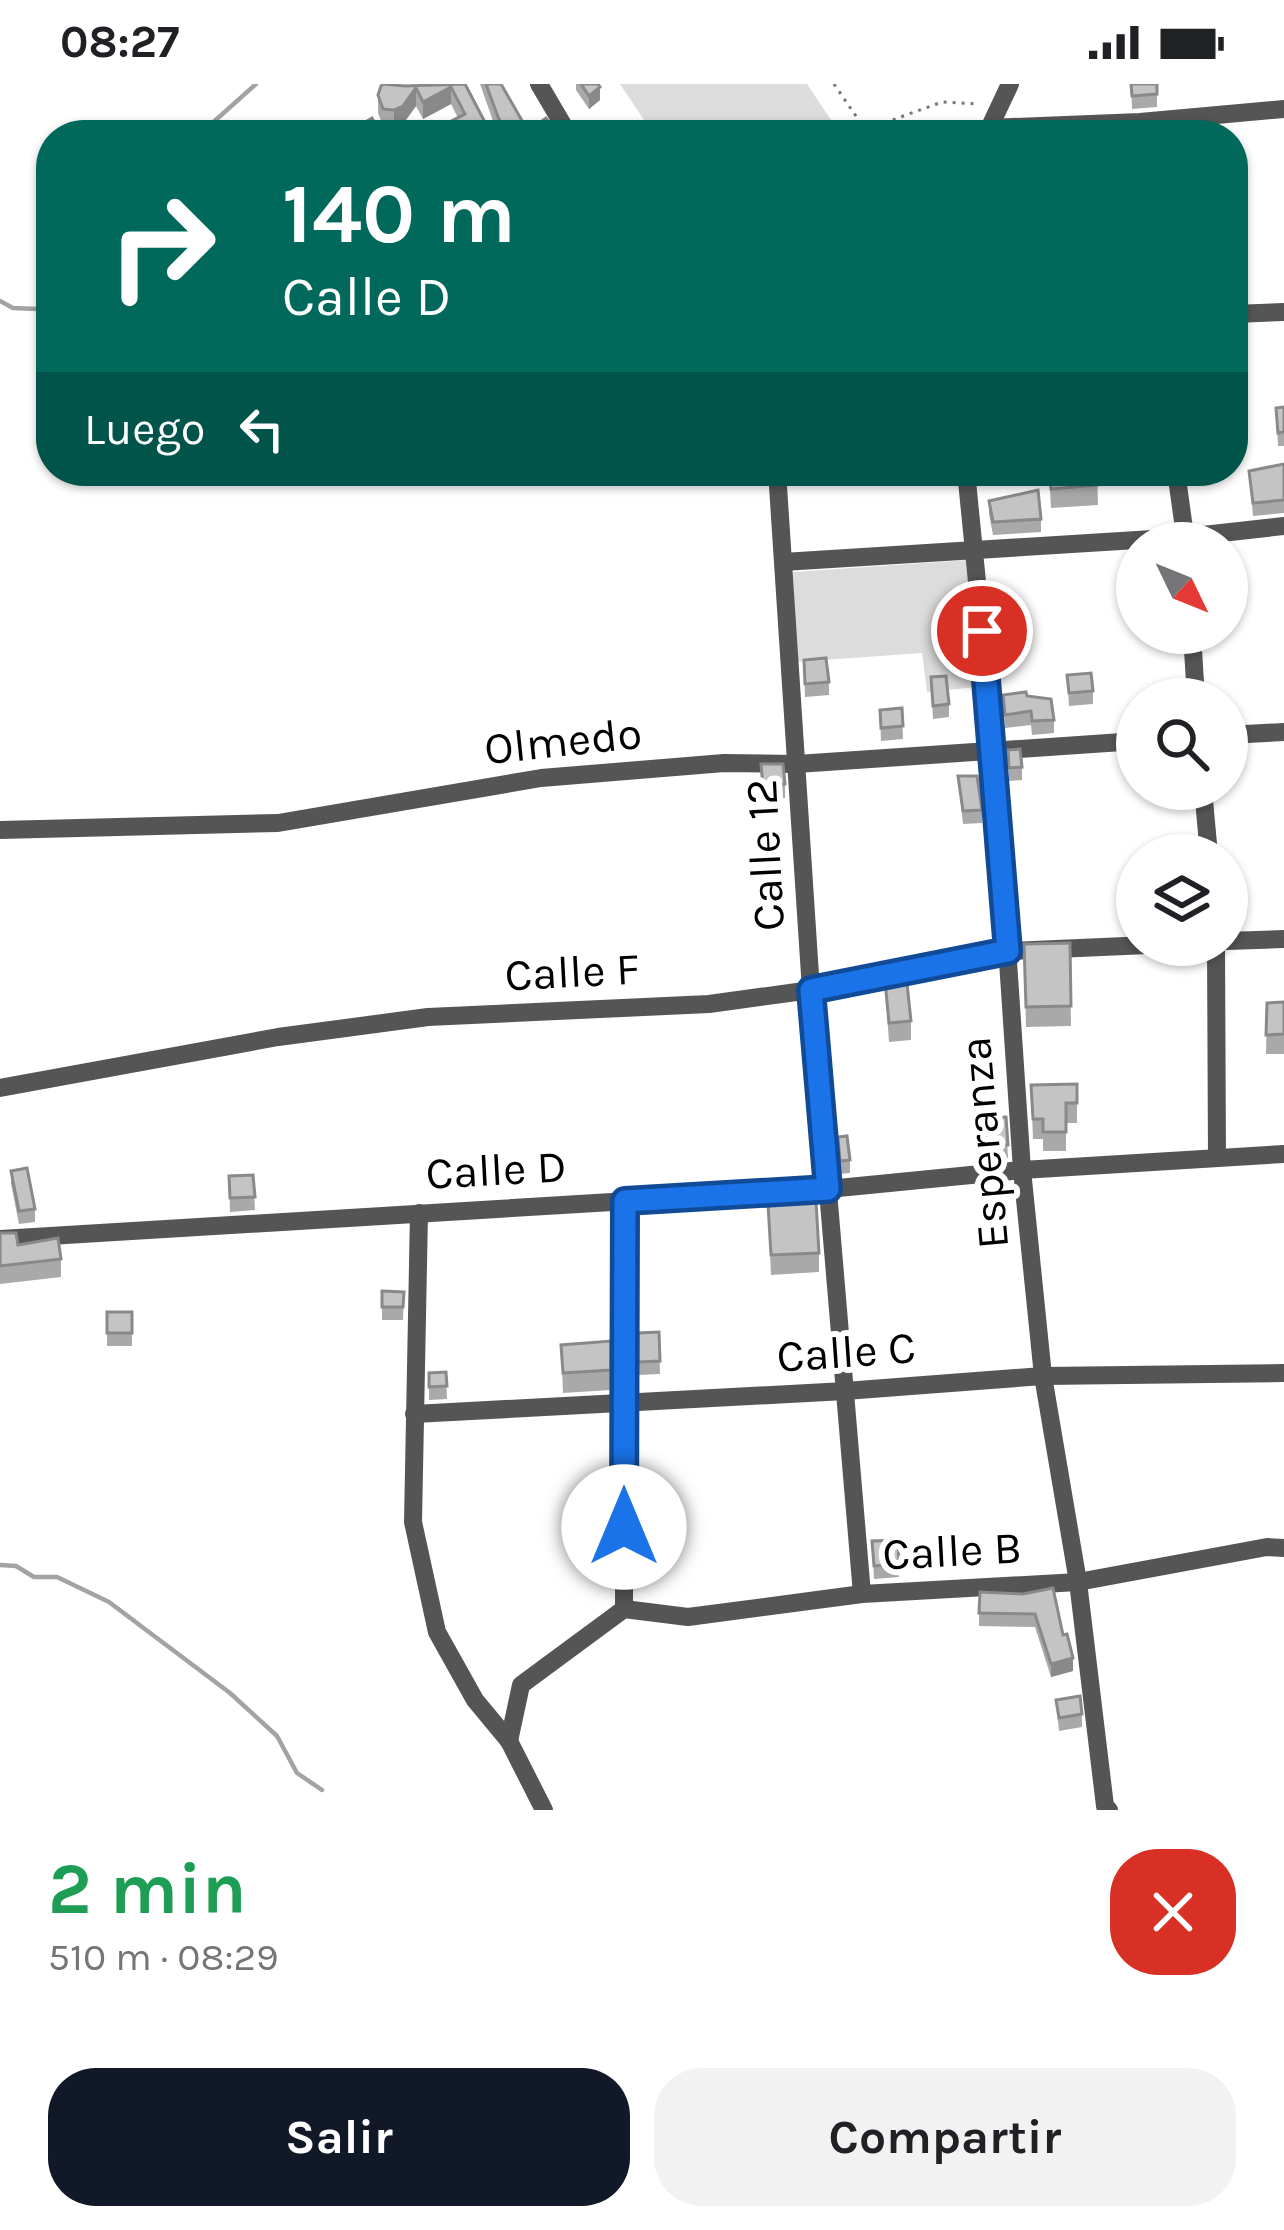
<!DOCTYPE html>
<html lang="es">
<meta charset="utf-8">
<style>
body{margin:0;font-family:Karla,sans-serif;background:#f2f2f2;color:#202124;height:100vh;display:flex;flex-direction:column;font-size:45px;white-space:nowrap}
*{box-sizing:border-box;margin:0}
p{font-size:39px;color:#757577}
.icon{flex:none;width:66px;height:66px;fill:none;stroke:currentColor;stroke-width:2;stroke-linecap:round;stroke-linejoin:round}
.map{position:relative;height:1726px;overflow:hidden}
.panel{display:flex;flex-direction:column;background:#fff;flex:1}
.panel>*{flex:none}
.hud{position:absolute;left:36px;top:36px;width:1212px;height:366px;border-radius:48px;box-shadow:0 3px 9px #0004;background:#00695c;color:#fff;overflow:hidden}
.needle{width:78px;rotate:133deg}
.tools{position:absolute;left:1116px;top:438px;display:grid;gap:24px}
.tools a{display:grid;place-items:center;width:132px;height:132px;border-radius:50%;background:#fff;box-shadow:0 3px 9px #0004;font-size:60px}
.pin{position:absolute;display:grid;place-items:center;width:102px;height:102px;color:#fff;margin:-51px;border:6px solid #fff;border-radius:50%;box-shadow:0 3px 12px #0007}
.me{position:absolute;width:132px;margin:-66px;rotate:0deg;stroke-linejoin:round;filter:drop-shadow(0 0 9px #0008)}
.turn{display:flex;align-items:center;gap:42px;height:252px;padding:0 48px;font-size:54px}
.turn .icon{width:156px;height:156px;stroke-width:2.5}
.turn b{display:block;font-size:84px;line-height:102px}
.then{display:flex;align-items:center;height:114px;padding:0 48px;background:#0003;gap:24px;font-size:45px}
.round{display:grid;place-items:center;flex:none;width:126px;height:126px;border-radius:48px;background:#f2f2f2}
.overview{display:flex;align-items:center;justify-content:space-between;height:204px;padding:0 48px}
h1{font-size:72px;font-weight:700;line-height:90px;color:#1e9e55}
.action{display:flex;gap:24px;margin-top:auto;padding:24px 48px}
.action a{flex:1;height:138px;border-radius:48px;background:#111827;color:#fff;font-size:48px;font-weight:700;line-height:138px;text-align:center}
.action a+a{background:#f2f2f2;color:#202124}
.status{display:flex;justify-content:space-between;align-items:center;height:84px;padding:0 60px;background:#fff;direction:ltr}
.status svg{height:33px;fill:currentColor}
.map>svg:first-child{display:block}
.grass{fill:#dcdcdc}
.lines{fill:none;stroke-linecap:round;stroke-linejoin:round}
.stream{stroke:#a3a3a3;stroke-width:4.5}
.path{stroke:#777;stroke-width:3;stroke-dasharray:3 6;stroke-linecap:butt}
.street{stroke:#555;stroke-width:18}
.wall{fill:#a9a9a9}
.shaded-wall{fill:#898989}
.building{fill:#c4c4c4;stroke:#898989;stroke-width:3}
.route-casing{stroke:#114b97;stroke-width:30}
.route{stroke:#1a73e8;stroke-width:21}
.labels{text-anchor:middle;stroke-width:12;stroke-linejoin:round;paint-order:stroke}
.street-label{font-size:45px;fill:#000;stroke:#fff}
</style>
<div class="status"><b>08:27</b><svg viewBox="0 0 49 12"><path d="M0 12V9h3v3zM5 12V6h3v6zM10 12V3h3v9zM15 12V0h3v12zM26 1h20v11H26zM47 4h2v5h-2z"/></svg></div>
<div class="map">
<svg width="1284" height="1726" viewBox="0 0 1284 1726">
<rect width="100%" height="100%" fill="#fff"/>
<g class="grass">
<polygon points="620,0 807,0 841,51 654,51"/>
<polygon points="968,476 976,603 927,608 922,569 795,578 793,488"/>
</g>
<g class="lines">
<g class="stream">
<polyline points="199,51 256,0"/>
<polyline points="0,217 13,224 37,225 51,214"/>
<polyline points="0,1481 16,1482 34,1493 57,1493 109,1518 230,1609 277,1652 297,1689 322,1706"/>
</g>
<polyline class="path" points="834,0 860,38 873,43 942,18 979,20"/>
<g class="street">
<polyline points="539,0 569,51"/>
<polyline points="990,44 1140,38 1284,25"/>
<polyline points="986,51 1010,0"/>
<polyline points="1233,230 1284,228"/>
<polyline points="777,387 811,906 862,1510"/>
<polyline points="966,387 994,669 1022,1086 1043,1292 1078,1498 1105,1722 1109,1726"/>
<polyline points="1176,387 1186,459"/>
<polyline points="783,478 1185,453 1284,442"/>
<polyline points="1192,549 1196,615"/>
<polyline points="1227,651 1284,648"/>
<polyline points="1203,705 1209,771"/>
<polyline points="0,746 278,739 541,694 724,679 797,680 1137,657"/>
<polyline points="1227,857 1284,855"/>
<polyline points="1216,861 1217,1074"/>
<polyline points="0,1004 278,953 428,933 709,920 811,906 1008,867 1148,861"/>
<polyline points="419,1129 413,1438 437,1548 475,1616 509,1657 544,1726"/>
<polyline points="0,1155 828,1105 1022,1086 1284,1070"/>
<polyline points="414,1330 845,1307 1043,1292 1284,1289"/>
<polyline points="624,1525 688,1533 862,1510 1078,1498 1267,1463 1284,1464"/>
<polyline points="509,1657 521,1601 624,1525 625,1117"/>
</g>
</g>
<g class="wall">
<polygon points="465,0 488,51 436,51 436,45 458,34 451,20 423,35 416,22 403,40 394,44 383,42 378,29 378,11 405,2"/>
<polygon points="480,0 501,0 528,47 558,51 498,51"/>
<polygon points="576,0 598,0 600,16 589,25 576,6"/>
<polygon points="1131,0 1157,0 1157,23 1132,25"/>
<polygon points="1284,323 1284,362 1278,362 1276,324"/>
<polygon points="1284,380 1284,429 1253,432 1249,387"/>
<polygon points="1049,387 1097,387 1098,421 1051,424"/>
<polygon points="989,417 1041,435 1041,448 993,451 989,430"/>
<polygon points="804,576 829,598 829,611 805,613"/>
<polygon points="1067,591 1093,607 1093,620 1069,622"/>
<polygon points="931,593 949,620 949,633 933,635"/>
<polygon points="1003,611 1027,612 1054,636 1054,649 1032,651 1031,641 1005,644"/>
<polygon points="902,624 903,655 881,657 880,626"/>
<polygon points="1008,666 1022,683 1022,696 1009,697"/>
<polygon points="761,680 785,700 785,714 763,716"/>
<polygon points="958,692 982,726 982,739 963,740"/>
<polygon points="1070,859 1071,942 1026,943 1024,860"/>
<polygon points="884,886 911,937 911,956 889,958"/>
<polygon points="1284,918 1284,970 1266,970 1267,919"/>
<polygon points="1077,1000 1077,1039 1066,1039 1066,1067 1043,1067 1043,1055 1033,1055 1031,1001"/>
<polygon points="1006,1033 1008,1074 988,1076 986,1034"/>
<polygon points="838,1053 850,1076 850,1089 840,1090"/>
<polygon points="11,1087 35,1125 35,1138 19,1140 11,1100"/>
<polygon points="253,1091 255,1126 230,1128 229,1092"/>
<polygon points="767,1103 819,1169 819,1188 771,1191"/>
<polygon points="0,1149 18,1161 61,1175 61,1193 0,1200"/>
<polygon points="382,1207 404,1208 403,1236 382,1236"/>
<rect x="107" y="1228" width="25" height="34"/>
<polygon points="659,1248 660,1290 638,1291 638,1249"/>
<polygon points="611,1257 611,1306 563,1309 561,1261"/>
<polygon points="446,1288 447,1315 429,1316 429,1289"/>
<polygon points="872,1457 899,1480 899,1493 874,1495"/>
<polygon points="1023,1510 1073,1587 1051,1593 1035,1543 979,1542 979,1529"/>
<polygon points="1056,1616 1082,1630 1082,1643 1059,1647"/>
</g>
<g class="shaded-wall">
<polygon points="451,3 451,20 423,35 423,18"/>
<polygon points="600,3 600,16 589,25 589,12"/>
<polygon points="416,4 416,22 403,40 394,44 394,26"/>
<polygon points="1073,1574 1073,1587 1051,1593 1051,1580"/>
</g>
<g class="building">
<polygon points="383,0 405,2 465,0 488,44 476,51 439,51 436,45 465,30 451,3 423,18 416,4 403,22 394,26 383,25 378,11 381,2"/>
<polygon points="486,0 501,0 528,47 546,34 558,51 508,51 498,33"/>
<polygon points="581,0 598,0 600,3 589,12"/>
<polygon points="1131,0 1157,0 1157,10 1132,12"/>
<polygon points="372,34 381,51 343,51"/>
<polygon points="1284,323 1284,348 1278,349 1276,324"/>
<polygon points="1284,380 1284,416 1253,419 1249,387"/>
<polygon points="1050,387 1097,387 1098,401 1051,405"/>
<polygon points="1038,406 1041,435 993,438 989,417"/>
<polygon points="826,574 829,598 805,600 804,576"/>
<polygon points="1091,589 1093,607 1069,609 1067,591"/>
<polygon points="946,592 949,620 933,622 931,593"/>
<polygon points="1026,608 1027,612 1051,615 1054,636 1032,637 1031,627 1005,631 1003,611"/>
<polygon points="902,624 903,642 881,644 880,626"/>
<polygon points="1020,665 1022,683 1009,684 1008,666"/>
<polygon points="761,680 783,680 785,700 763,703"/>
<polygon points="958,692 977,692 982,726 963,727"/>
<polygon points="1070,859 1071,922 1026,923 1024,860"/>
<polygon points="905,881 911,937 889,939 884,886"/>
<polygon points="1284,918 1284,950 1266,951 1267,919"/>
<polygon points="1077,1000 1077,1019 1066,1019 1066,1048 1043,1048 1043,1035 1033,1035 1031,1001"/>
<polygon points="1006,1033 1008,1061 988,1063 986,1034"/>
<polygon points="847,1052 850,1076 840,1077 838,1053"/>
<polygon points="27,1084 35,1125 19,1127 11,1087"/>
<polygon points="253,1091 255,1113 230,1114 229,1092"/>
<polygon points="815,1100 819,1169 771,1171 767,1103"/>
<polygon points="0,1149 16,1149 18,1161 58,1154 61,1175 0,1182"/>
<polygon points="382,1207 404,1208 403,1223 382,1223"/>
<rect x="107" y="1228" width="25" height="21"/>
<polygon points="659,1248 660,1277 638,1278 638,1249"/>
<polygon points="611,1257 611,1286 563,1289 561,1261"/>
<polygon points="446,1288 447,1302 429,1303 429,1289"/>
<polygon points="898,1456 899,1480 874,1482 872,1457"/>
<polygon points="1053,1504 1063,1551 1067,1550 1073,1574 1051,1580 1035,1530 979,1529 980,1508 1023,1510"/>
<polygon points="1080,1612 1082,1630 1059,1634 1056,1616"/>
</g>
<g class="lines">
<defs>
<polyline id="route" points="624,1443 625,1117 828,1105 811,906 1008,867 982,547"/>
</defs>
<use href="#route" class="route-casing"/>
<use href="#route" class="route"/>
</g>
<g class="labels">
<g class="street-label">
<text transform="translate(563 656) rotate(-6)" y="16">Olmedo</text>
<text transform="translate(764 771) rotate(-93)" y="16">Calle 12</text>
<text transform="translate(572 887) rotate(-3)" y="16">Calle F</text>
<text transform="translate(983 1059) rotate(-95)" y="16">Esperanza</text>
<text transform="translate(496 1085) rotate(-3)" y="16">Calle D</text>
<text transform="translate(846 1267) rotate(-4)" y="16">Calle C</text>
<text transform="translate(952 1466) rotate(-3)" y="16">Calle B</text>
</g>
</g>
</svg>
<div class="tools">
<a><svg class="needle" viewBox="-14 -14 28 28"><path d="M0-13l5 13h-10z" fill="#e53935"/><path d="M0 13l5-13h-10z" fill="#757577"/></svg></a>
<a><svg class="icon" aria-label="search" viewBox="0 0 24 24"><circle cx="10" cy="10" r="6"/><path d="M15 15l6 6"/></svg></a>
<a><svg class="icon" aria-label="layers" viewBox="0 0 24 24"><path d="M12 4l9 5-9 5-9-5zM3 14l9 5 9-5"/></svg></a>
</div>
<div class="pin" style="left:982px;top:547px;background:#d93025"><svg class="icon" aria-label="arrive" viewBox="0 0 24 24"><path d="M6 21V4h12l-3 4 3 4H6"/></svg></div>
<svg class="me" style="left:624px;top:1443px" viewBox="-20 -20 40 40"><circle r="19" fill="#fff"/><path d="M0-13L10 11 0 6-10 11z" fill="#1a73e8"/></svg>
<div class="hud">
<div class="turn"><svg class="icon" aria-label="right" viewBox="0 0 24 24"><path d="M7 20v-9h11M14 6l5 5-5 5"/></svg><div><b>140 m</b>Calle D</div></div>
<div class="then">Luego<svg class="icon" aria-label="left" viewBox="0 0 24 24"><path d="M17 20v-9H6M10 6l-5 5 5 5"/></svg></div>
</div>
</div>
<section class="panel">
<div class="overview"><div><h1>2 min</h1><p>510 m · 08:29</p></div><a class="round" style="background:#d93025;color:#fff"><svg class="icon" aria-label="close" viewBox="0 0 24 24"><path d="M6 6l12 12M18 6L6 18"/></svg></a></div>
<div class="action"><a>Salir</a><a>Compartir</a></div>
</section>
